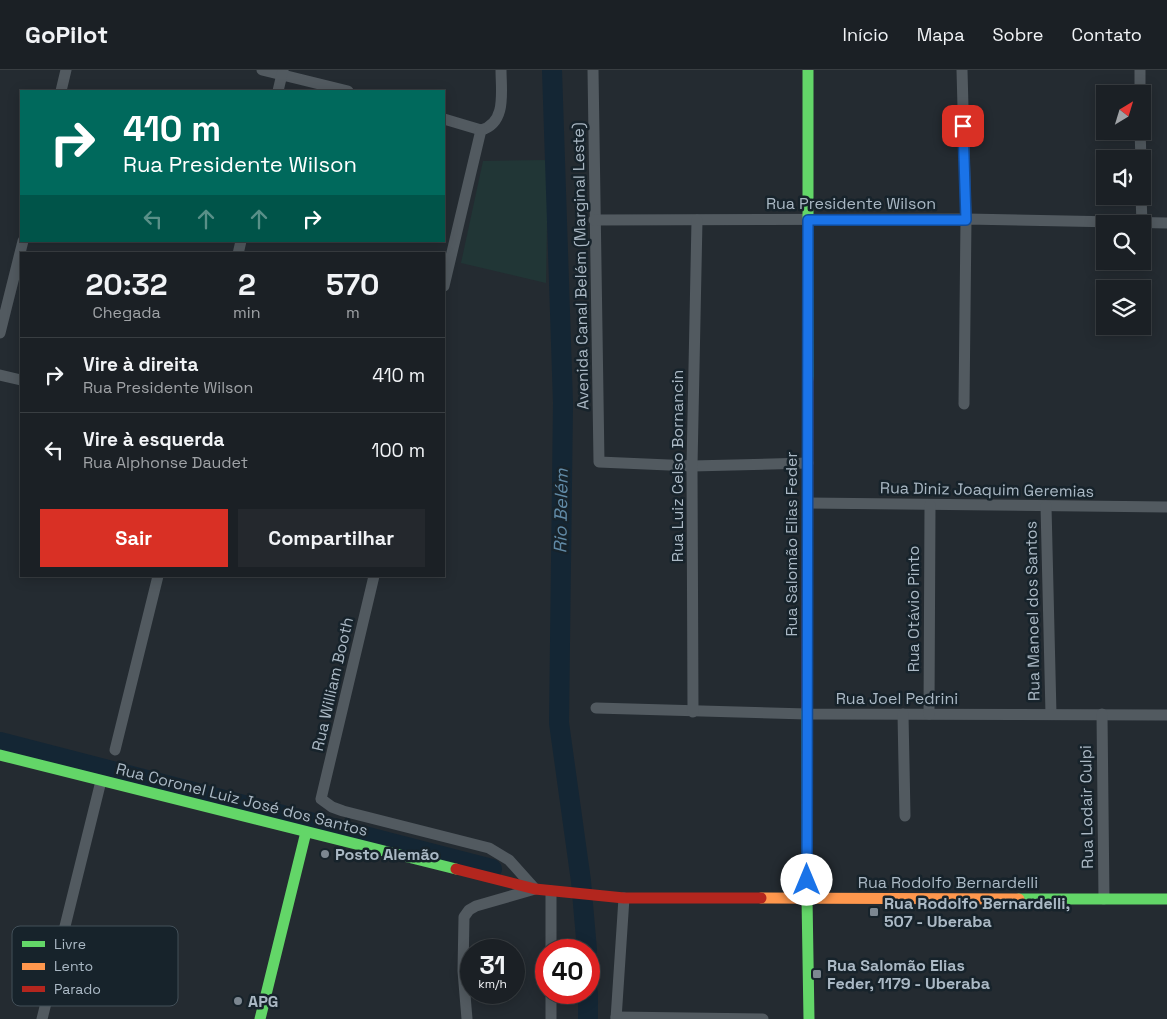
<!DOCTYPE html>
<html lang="pt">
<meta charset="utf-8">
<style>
body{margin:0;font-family:"Space Grotesk",sans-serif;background:#24282d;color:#f1f3f6;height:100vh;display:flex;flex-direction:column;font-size:19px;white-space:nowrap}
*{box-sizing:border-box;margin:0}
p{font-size:16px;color:#a0a3a7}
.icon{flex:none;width:28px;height:28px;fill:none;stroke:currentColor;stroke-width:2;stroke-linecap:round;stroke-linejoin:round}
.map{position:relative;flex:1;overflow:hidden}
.sheet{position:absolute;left:20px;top:182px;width:425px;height:325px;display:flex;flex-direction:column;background:#1b2025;border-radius:0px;box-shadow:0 2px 12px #0003,0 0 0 1px #393e42}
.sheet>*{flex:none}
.banner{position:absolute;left:20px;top:20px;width:425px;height:152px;border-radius:0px;box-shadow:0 2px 12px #0003,0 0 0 1px #393e42;background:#00695c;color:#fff;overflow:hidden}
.needle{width:32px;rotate:38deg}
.controls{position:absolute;left:1096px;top:15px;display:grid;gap:10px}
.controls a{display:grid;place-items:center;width:55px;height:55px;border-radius:0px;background:#1b2025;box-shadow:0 2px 12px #0003,0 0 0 1px #393e42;font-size:25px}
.speed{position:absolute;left:460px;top:869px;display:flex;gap:10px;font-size:25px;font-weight:700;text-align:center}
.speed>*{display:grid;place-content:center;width:65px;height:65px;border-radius:50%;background:#1b2025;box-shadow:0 2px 12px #0003,0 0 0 1px #393e42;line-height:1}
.speed small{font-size:12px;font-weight:400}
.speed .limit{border:8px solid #d22;background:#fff;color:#111}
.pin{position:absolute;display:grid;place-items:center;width:42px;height:42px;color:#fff;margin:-21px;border-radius:10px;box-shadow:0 2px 8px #0006}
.me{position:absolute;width:55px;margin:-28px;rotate:0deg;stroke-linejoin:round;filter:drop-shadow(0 0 4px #0008)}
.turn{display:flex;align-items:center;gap:18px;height:105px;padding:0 20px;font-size:22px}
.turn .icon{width:65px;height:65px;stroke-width:2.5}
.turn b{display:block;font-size:35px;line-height:42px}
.lanes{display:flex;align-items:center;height:48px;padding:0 20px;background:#0003;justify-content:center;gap:25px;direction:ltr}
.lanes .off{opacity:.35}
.eta{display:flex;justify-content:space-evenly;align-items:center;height:85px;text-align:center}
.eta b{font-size:30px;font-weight:800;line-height:35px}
.cta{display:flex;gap:10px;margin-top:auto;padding:10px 20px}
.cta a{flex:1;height:58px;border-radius:0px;background:#d93025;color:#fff;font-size:20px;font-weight:800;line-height:58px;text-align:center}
.cta a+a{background:#24282d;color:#f1f3f6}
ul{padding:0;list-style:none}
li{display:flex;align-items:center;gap:15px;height:75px;padding:0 20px;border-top:1px solid #393e42}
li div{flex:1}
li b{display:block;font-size:19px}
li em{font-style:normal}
header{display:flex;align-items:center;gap:30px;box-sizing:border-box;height:70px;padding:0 25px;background:#1b2025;border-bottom:1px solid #393e42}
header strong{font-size:24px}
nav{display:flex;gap:28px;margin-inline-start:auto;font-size:18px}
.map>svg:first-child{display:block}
.green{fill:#213636}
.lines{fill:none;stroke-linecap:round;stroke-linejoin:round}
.river{stroke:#142634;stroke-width:20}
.street{stroke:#525a60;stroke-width:11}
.fast{stroke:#63d668;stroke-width:11}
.slow{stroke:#ff974d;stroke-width:11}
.jam{stroke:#b3261e;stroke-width:11}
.route-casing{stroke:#114b97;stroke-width:12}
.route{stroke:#1a73e8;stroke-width:9}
.poi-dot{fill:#7c8791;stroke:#17232b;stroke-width:2}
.labels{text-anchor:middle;stroke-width:5;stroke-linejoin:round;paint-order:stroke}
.street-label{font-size:16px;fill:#abb9c5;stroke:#17232b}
.poi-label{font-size:16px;font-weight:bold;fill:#abb9c5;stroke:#17232b;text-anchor:start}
.water-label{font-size:18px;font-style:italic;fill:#618aa6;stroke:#17232b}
.key{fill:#17232b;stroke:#435059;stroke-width:1}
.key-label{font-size:14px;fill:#abb9c5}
</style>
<header>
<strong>GoPilot</strong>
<nav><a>Início</a><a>Mapa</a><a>Sobre</a><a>Contato</a></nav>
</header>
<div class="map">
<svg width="1167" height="949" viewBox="0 0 1167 949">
<rect width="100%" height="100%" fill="#242b31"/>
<polygon class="green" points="548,90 546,213 461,193 483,91"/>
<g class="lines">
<g class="river">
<polyline points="552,0 563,333 559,653 581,811 587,880"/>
<polyline points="0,672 492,799"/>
<polyline points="588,922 588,949"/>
</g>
<g class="street">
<polyline points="262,0 348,21"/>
<polyline points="593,0 599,392 692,396 808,393"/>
<polyline points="962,0 966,149 964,334"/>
<polyline points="1140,0 1140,24"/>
<polyline points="61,21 66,0"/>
<polyline points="278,21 283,0"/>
<polyline points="444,49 481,60"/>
<path d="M 481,60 C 507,53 501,21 501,0"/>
<polyline points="1140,61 1141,89"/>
<polyline points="1141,126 1142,153"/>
<polyline points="594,150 966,149 1167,153"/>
<polyline points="238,184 241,171"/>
<polyline points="444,216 481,60"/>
<polyline points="0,263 23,171"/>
<polyline points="0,305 21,310"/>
<polyline points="808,433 1167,437"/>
<polyline points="1046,436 1051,644"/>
<polyline points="374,506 321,729 332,737 343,741 489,778 509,790 535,819 476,836 469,840 464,847 463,901 467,949"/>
<polyline points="596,638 807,644 1167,645"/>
<polyline points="693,642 692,396 697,150"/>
<polyline points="903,644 905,746"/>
<polyline points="929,644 930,435"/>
<polyline points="1102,644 1104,829"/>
<polyline points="115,680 158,506"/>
<polyline points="551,880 551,821"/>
<polyline points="616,947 763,949"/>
<polyline points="42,949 101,711"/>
<polyline points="551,949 551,922"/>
<polyline points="616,949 624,828"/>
</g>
<g class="fast">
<polyline points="808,309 808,0"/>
<polyline points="807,639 807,828 809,949"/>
<polyline points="0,685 456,799"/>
<polyline points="1019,829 1167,829"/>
<polyline points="260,949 306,762"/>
</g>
<polyline class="slow" points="761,828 1019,829"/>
<g class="jam">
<polyline points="807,639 808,309"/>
<polyline points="456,799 535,819 624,828 761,828"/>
</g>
</g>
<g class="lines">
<defs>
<polyline id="route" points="807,810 808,150 966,150 963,56"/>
</defs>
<use href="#route" class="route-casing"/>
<use href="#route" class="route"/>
</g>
<g class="poi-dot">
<circle cx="325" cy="784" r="5"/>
<rect x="869" y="837" width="10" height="10" rx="2.5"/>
<rect x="812" y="899" width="10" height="10" rx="2.5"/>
<circle cx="238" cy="931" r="5"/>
</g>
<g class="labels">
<g class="street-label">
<text x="851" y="139">Rua Presidente Wilson</text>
<text transform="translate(580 196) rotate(-91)" y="6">Avenida Canal Belém (Marginal Leste)</text>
<text transform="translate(677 396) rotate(-90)" y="6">Rua Luiz Celso Bornancin</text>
<text transform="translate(987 419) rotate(1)" y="6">Rua Diniz Joaquim Geremias</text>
<text transform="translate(791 474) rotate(-90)" y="6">Rua Salomão Elias Feder</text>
<text transform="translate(913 539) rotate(-90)" y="6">Rua Otávio Pinto</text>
<text transform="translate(1032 541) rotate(-91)" y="6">Rua Manoel dos Santos</text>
<text transform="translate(332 614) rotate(-77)" y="6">Rua William Booth</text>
<text x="897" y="634">Rua Joel Pedrini</text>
<text transform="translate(242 729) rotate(14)" y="6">Rua Coronel Luiz José dos Santos</text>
<text transform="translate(1086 737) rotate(-91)" y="6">Rua Lodair Culpi</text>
<text x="948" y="818">Rua Rodolfo Bernardelli</text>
</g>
<g class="poi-label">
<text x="335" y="790">Posto Alemão</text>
<text x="884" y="839">Rua Rodolfo Bernardelli,<tspan x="884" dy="18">507 - Uberaba</tspan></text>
<text x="827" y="901">Rua Salomão Elias<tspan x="827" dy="18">Feder, 1179 - Uberaba</tspan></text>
<text x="248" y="937">APG</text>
</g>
<g class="water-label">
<text transform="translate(561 441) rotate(-89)" y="6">Rio Belém</text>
</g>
</g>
<rect x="12" y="856" width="166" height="80" rx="8" class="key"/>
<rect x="22" y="871" width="23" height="6" fill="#63d668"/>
<rect x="22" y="893" width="23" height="7" fill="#ff974d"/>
<rect x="22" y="916" width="23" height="6" fill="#b3261e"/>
<g class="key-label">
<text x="54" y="879">Livre</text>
<text x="54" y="901">Lento</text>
<text x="54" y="924">Parado</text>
</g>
</svg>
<div class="controls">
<a><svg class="needle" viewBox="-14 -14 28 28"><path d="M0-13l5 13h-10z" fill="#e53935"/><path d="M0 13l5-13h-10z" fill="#a0a3a7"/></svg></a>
<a><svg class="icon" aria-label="sound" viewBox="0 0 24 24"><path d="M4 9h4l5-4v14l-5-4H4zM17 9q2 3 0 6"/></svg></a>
<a><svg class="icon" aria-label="search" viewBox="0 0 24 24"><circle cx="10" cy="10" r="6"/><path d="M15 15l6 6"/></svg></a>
<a><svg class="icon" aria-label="layers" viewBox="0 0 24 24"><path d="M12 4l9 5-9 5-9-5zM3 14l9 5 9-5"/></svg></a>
</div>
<div class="speed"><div>31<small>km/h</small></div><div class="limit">40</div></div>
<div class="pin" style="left:963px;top:56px;background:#d93025"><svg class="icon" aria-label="arrive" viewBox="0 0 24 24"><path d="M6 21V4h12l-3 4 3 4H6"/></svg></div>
<svg class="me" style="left:807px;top:810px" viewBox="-20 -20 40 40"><circle r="19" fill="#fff"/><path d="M0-13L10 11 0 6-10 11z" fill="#1a73e8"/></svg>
<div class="banner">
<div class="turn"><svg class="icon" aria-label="right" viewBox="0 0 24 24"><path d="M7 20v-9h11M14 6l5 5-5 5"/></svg><div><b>410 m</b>Rua Presidente Wilson</div></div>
<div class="lanes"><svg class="icon off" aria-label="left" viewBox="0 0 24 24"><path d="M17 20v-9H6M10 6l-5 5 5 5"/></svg><svg class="icon off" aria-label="ahead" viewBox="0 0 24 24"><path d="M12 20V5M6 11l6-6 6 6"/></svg><svg class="icon off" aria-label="ahead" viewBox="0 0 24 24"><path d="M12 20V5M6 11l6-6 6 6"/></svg><svg class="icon" aria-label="right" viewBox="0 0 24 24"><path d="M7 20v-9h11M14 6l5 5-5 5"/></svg></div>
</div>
<section class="sheet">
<div class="eta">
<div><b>20:32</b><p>Chegada</p></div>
<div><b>2</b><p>min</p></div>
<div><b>570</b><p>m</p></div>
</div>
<ul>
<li><svg class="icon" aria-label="right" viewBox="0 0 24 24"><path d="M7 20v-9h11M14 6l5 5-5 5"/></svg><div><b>Vire à direita</b><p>Rua Presidente Wilson</p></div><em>410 m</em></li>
<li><svg class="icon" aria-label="left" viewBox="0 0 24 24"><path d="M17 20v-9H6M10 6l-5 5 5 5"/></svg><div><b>Vire à esquerda</b><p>Rua Alphonse Daudet</p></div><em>100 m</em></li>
</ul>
<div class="cta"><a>Sair</a><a>Compartilhar</a></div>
</section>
</div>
